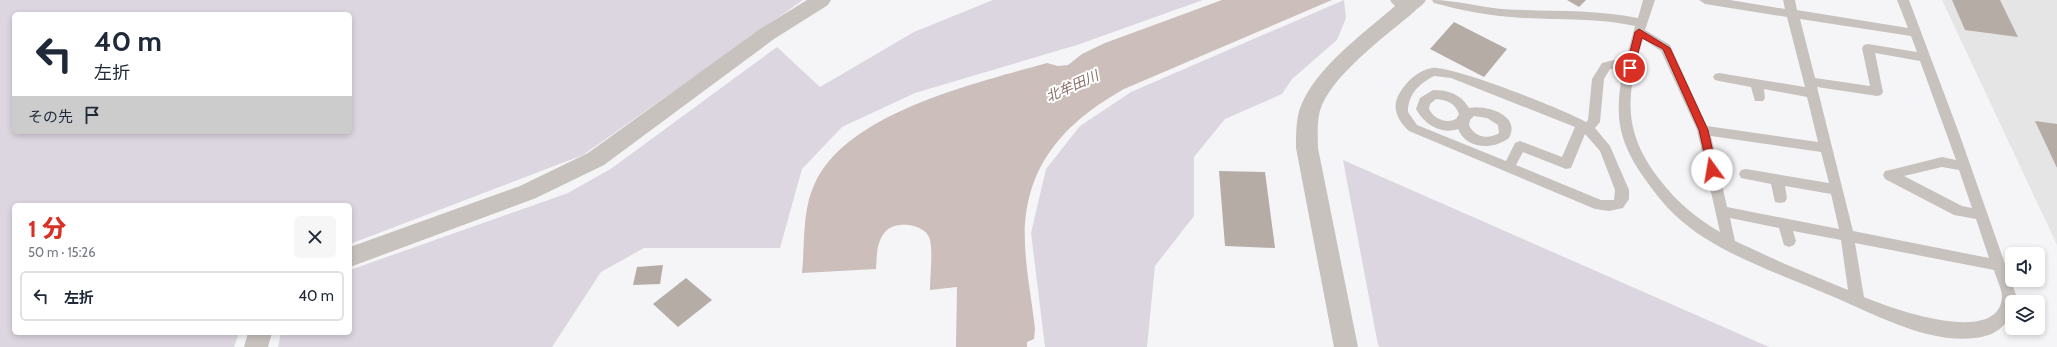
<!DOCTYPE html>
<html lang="ja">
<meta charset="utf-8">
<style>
body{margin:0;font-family:Cabin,"Noto Sans JP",sans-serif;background:#f6f6f7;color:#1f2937;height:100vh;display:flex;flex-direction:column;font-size:15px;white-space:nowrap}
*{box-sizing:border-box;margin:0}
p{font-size:13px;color:#747a83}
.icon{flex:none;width:22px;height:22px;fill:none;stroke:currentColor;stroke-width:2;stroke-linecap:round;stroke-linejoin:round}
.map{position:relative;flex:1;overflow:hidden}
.drawer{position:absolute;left:12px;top:203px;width:340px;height:132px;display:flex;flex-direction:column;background:#fff;border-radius:6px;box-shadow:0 2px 6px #0003}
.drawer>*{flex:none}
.top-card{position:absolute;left:12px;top:12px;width:340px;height:122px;border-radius:6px;box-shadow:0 2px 6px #0003;background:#fff;color:#1f2937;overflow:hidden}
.tools{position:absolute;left:2005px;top:247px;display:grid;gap:8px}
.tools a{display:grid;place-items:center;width:40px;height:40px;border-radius:6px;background:#fff;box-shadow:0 2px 6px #0003;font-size:20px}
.pin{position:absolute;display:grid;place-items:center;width:34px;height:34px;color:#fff;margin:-17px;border:2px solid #fff;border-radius:50%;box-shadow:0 1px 4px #0007}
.me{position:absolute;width:44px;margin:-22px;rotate:347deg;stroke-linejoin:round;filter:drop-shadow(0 0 3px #0008)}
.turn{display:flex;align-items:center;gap:14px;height:84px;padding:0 16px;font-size:18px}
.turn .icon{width:52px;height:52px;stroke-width:2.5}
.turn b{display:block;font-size:28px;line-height:34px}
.then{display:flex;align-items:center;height:38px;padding:0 16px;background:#0003;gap:8px;font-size:15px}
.round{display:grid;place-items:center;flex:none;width:42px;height:42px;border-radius:6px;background:#f6f6f7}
.summary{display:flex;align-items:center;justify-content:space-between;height:68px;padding:0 16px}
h1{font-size:24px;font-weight:800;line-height:30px;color:#d93025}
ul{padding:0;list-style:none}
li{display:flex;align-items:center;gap:12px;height:50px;margin:0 8px 6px;padding:0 8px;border:2px solid #e0e1e3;border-radius:6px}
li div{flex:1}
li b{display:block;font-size:15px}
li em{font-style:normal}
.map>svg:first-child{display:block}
.built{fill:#e6e5e6}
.green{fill:#dcd6e0;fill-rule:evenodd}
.water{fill:#cbbebb}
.building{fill:#b5aca6}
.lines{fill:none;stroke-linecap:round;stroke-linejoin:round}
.service{fill:#c8c2bf;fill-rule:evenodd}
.minor{fill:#c8c2bf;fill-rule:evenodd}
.tertiary{fill:#c8c2bf;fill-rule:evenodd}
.route{fill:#d93025;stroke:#8d1f18}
.labels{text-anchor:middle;stroke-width:4;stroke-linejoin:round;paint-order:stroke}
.water-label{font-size:14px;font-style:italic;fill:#896f68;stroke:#fff}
</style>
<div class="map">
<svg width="2057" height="347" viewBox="0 0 2057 347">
<rect width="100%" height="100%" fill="#f5f5f8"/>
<polygon class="built" points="1942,0 2057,0 2057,245"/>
<g class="green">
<path d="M 0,0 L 803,0 L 583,155 L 350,244 L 350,205 L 14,205 L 14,333 L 239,333 L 234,347 L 0,347 ZM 14,14 L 350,14 L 350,132 L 14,132 Z"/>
<polygon points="993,0 1203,0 1077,45 915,93 842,127 802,169 780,248 644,248 601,272 552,347 278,347 281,333 350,333 350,270 568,193 612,168 777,47 820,87 914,32"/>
<polygon points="1344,0 1346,18 1337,40 1292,79 1282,94 1225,119 1194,157 1194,216 1155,266 1147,347 1045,347 1031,233 1046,169 1080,126 1131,92"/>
<polygon points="1343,160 1769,347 1380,347 1378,345"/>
</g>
<path class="water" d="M 1222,0 L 1332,0 L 1124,89 C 1062,124 1022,169 1025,244 C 1026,272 1032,301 1035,329 L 1034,339 L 1027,342 L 1027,347 L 956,347 L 957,287 L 930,290 C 930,275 933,254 930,240 C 927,224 896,220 886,231 C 876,242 877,255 876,269 L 802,273 C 805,244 802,209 815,183 C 848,112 977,83 1047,63 L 1058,66 L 1068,65 L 1082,54 L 1105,43 Z"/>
<g class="building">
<polygon points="1567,0 1586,0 1579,7"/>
<polygon points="1952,0 2000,0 2018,37 1965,30"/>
<polygon points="1454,22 1507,49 1484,77 1430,49"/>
<polygon points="2035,121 2057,124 2057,168"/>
<polygon points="1219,171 1265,172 1275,248 1225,246"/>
<polygon points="663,265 660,284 633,285 637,267"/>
<polygon points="686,278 712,300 678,327 653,304"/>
</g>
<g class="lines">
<g class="service">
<path d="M 1432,0 C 1456,0 1479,7 1502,9 C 1548,12 1593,9 1638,18 L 1643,0 L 1655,0 L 1645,30 L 1670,45 L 1707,126 L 1818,142 L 1807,97 L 1764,89 L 1765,98 L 1763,101 L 1755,101 L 1751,87 L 1719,81 L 1715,80 L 1713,77 L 1715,74 L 1719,73 L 1805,87 L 1787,17 L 1705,4 L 1699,0 L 1730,0 L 1785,9 L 1783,0 L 1795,0 L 1797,10 L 1908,28 L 1897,0 L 1909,0 L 1959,133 L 2016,295 L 2015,302 L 2012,302 C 2012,324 1996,336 1975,338 C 1929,344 1876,315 1834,297 C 1784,275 1716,254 1676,216 C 1664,205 1654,192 1645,179 C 1618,141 1614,116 1623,70 L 1610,69 L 1604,79 L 1600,122 L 1595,128 L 1610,146 L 1629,190 L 1629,199 L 1623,208 L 1609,211 L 1595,209 L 1409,131 C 1398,121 1391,108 1399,94 C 1406,82 1418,70 1432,68 C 1451,65 1565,110 1586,122 L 1588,120 L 1592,79 L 1602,63 L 1614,60 L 1625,62 L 1635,26 C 1598,18 1560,20 1522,18 C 1491,16 1463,11 1434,3 ZM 1800,19 L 1911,36 L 1917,52 L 1868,44 L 1864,45 L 1862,48 L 1870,86 L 1815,78 ZM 1643,39 L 1661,51 L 1697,130 L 1720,232 C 1696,218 1677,202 1660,180 C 1622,131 1626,96 1643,39 ZM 1875,53 L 1920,61 L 1956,160 L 1942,157 L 1890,170 L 1885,171 L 1883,175 L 1885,179 L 1954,215 L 1976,219 L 1989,258 L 1853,231 L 1817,87 L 1877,96 L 1881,95 L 1883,92 ZM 1434,76 L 1451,78 L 1575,127 L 1562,157 L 1520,141 L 1515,143 L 1506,161 L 1417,125 L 1408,112 C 1408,94 1419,84 1434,76 ZM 1585,134 L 1600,151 L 1615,190 L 1614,200 L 1601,200 L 1516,165 L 1523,152 L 1566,169 L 1571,168 ZM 1711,136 L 1821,152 L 1829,183 L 1746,169 L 1741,170 L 1739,174 L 1741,178 L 1771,184 L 1775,202 L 1780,203 L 1785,202 L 1787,198 L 1785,186 L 1831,194 L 1839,229 L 1727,207 ZM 1942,167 L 1959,170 L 1972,208 L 1962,206 L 1904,176 ZM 1730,218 L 1779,228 L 1784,245 L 1789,247 L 1794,245 L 1796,241 L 1793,231 L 1841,240 L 1848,290 L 1785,264 L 1735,241 ZM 1855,243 L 1994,270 C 1996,278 2002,289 2002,297 C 1999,347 1892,309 1864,297 Z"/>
<path d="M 1433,90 C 1448,90 1461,94 1469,108 C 1485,104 1522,115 1509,138 C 1493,150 1467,150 1458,129 C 1441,135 1424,124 1416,109 L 1420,98 ZM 1436,99 C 1447,100 1455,103 1459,114 L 1456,119 C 1446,124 1434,119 1429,109 L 1430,104 ZM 1474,116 L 1487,118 L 1498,125 L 1499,133 C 1488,140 1474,137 1469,125 L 1470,120 Z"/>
</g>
<g class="minor">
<polygon points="807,0 831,0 828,5 774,39 604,165 536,198 350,267 350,247 520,186 588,153 760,29"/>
<path d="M 1390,0 L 1426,0 C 1416,15 1400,15 1390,0 Z"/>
<polygon points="248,333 272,333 268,347 244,347"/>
</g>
<path class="tertiary" d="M 1410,0 L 1415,1 L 1418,6 L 1415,11 C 1387,35 1337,71 1322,105 C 1316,119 1318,134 1318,148 L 1358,347 L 1334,347 L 1296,148 C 1296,136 1296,123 1299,111 C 1313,68 1368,30 1401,1 Z"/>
</g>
<polygon class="route" points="1639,29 1670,48 1708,130 1717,170 1715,173 1709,173 1708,170 1699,130 1663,49 1642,38 1634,68 1630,71 1626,68 1635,32"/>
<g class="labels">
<g class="water-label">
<text transform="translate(1072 86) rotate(-24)" y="5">北牟田川</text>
</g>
</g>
</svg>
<div class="tools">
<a><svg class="icon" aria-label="sound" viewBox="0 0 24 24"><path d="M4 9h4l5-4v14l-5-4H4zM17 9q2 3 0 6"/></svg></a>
<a><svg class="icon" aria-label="layers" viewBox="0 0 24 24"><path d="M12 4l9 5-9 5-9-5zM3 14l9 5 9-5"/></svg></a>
</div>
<div class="pin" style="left:1630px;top:68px;background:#d93025"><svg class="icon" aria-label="arrive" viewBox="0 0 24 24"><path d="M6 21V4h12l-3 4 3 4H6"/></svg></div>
<svg class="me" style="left:1712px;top:170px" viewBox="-20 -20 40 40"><circle r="19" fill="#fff"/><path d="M0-13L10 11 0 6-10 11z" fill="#d93025"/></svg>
<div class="top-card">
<div class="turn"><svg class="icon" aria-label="left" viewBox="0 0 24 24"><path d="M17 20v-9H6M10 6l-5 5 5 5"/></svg><div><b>40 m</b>左折</div></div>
<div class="then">その先<svg class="icon" aria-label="arrive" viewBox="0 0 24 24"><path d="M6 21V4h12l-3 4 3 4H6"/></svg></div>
</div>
<section class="drawer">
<div class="summary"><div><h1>1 分</h1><p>50 m · 15:26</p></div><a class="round"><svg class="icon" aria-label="close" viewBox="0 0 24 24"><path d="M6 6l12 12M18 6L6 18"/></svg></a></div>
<ul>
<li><svg class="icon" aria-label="left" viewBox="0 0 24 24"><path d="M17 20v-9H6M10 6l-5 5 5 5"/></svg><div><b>左折</b></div><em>40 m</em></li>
</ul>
</section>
</div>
